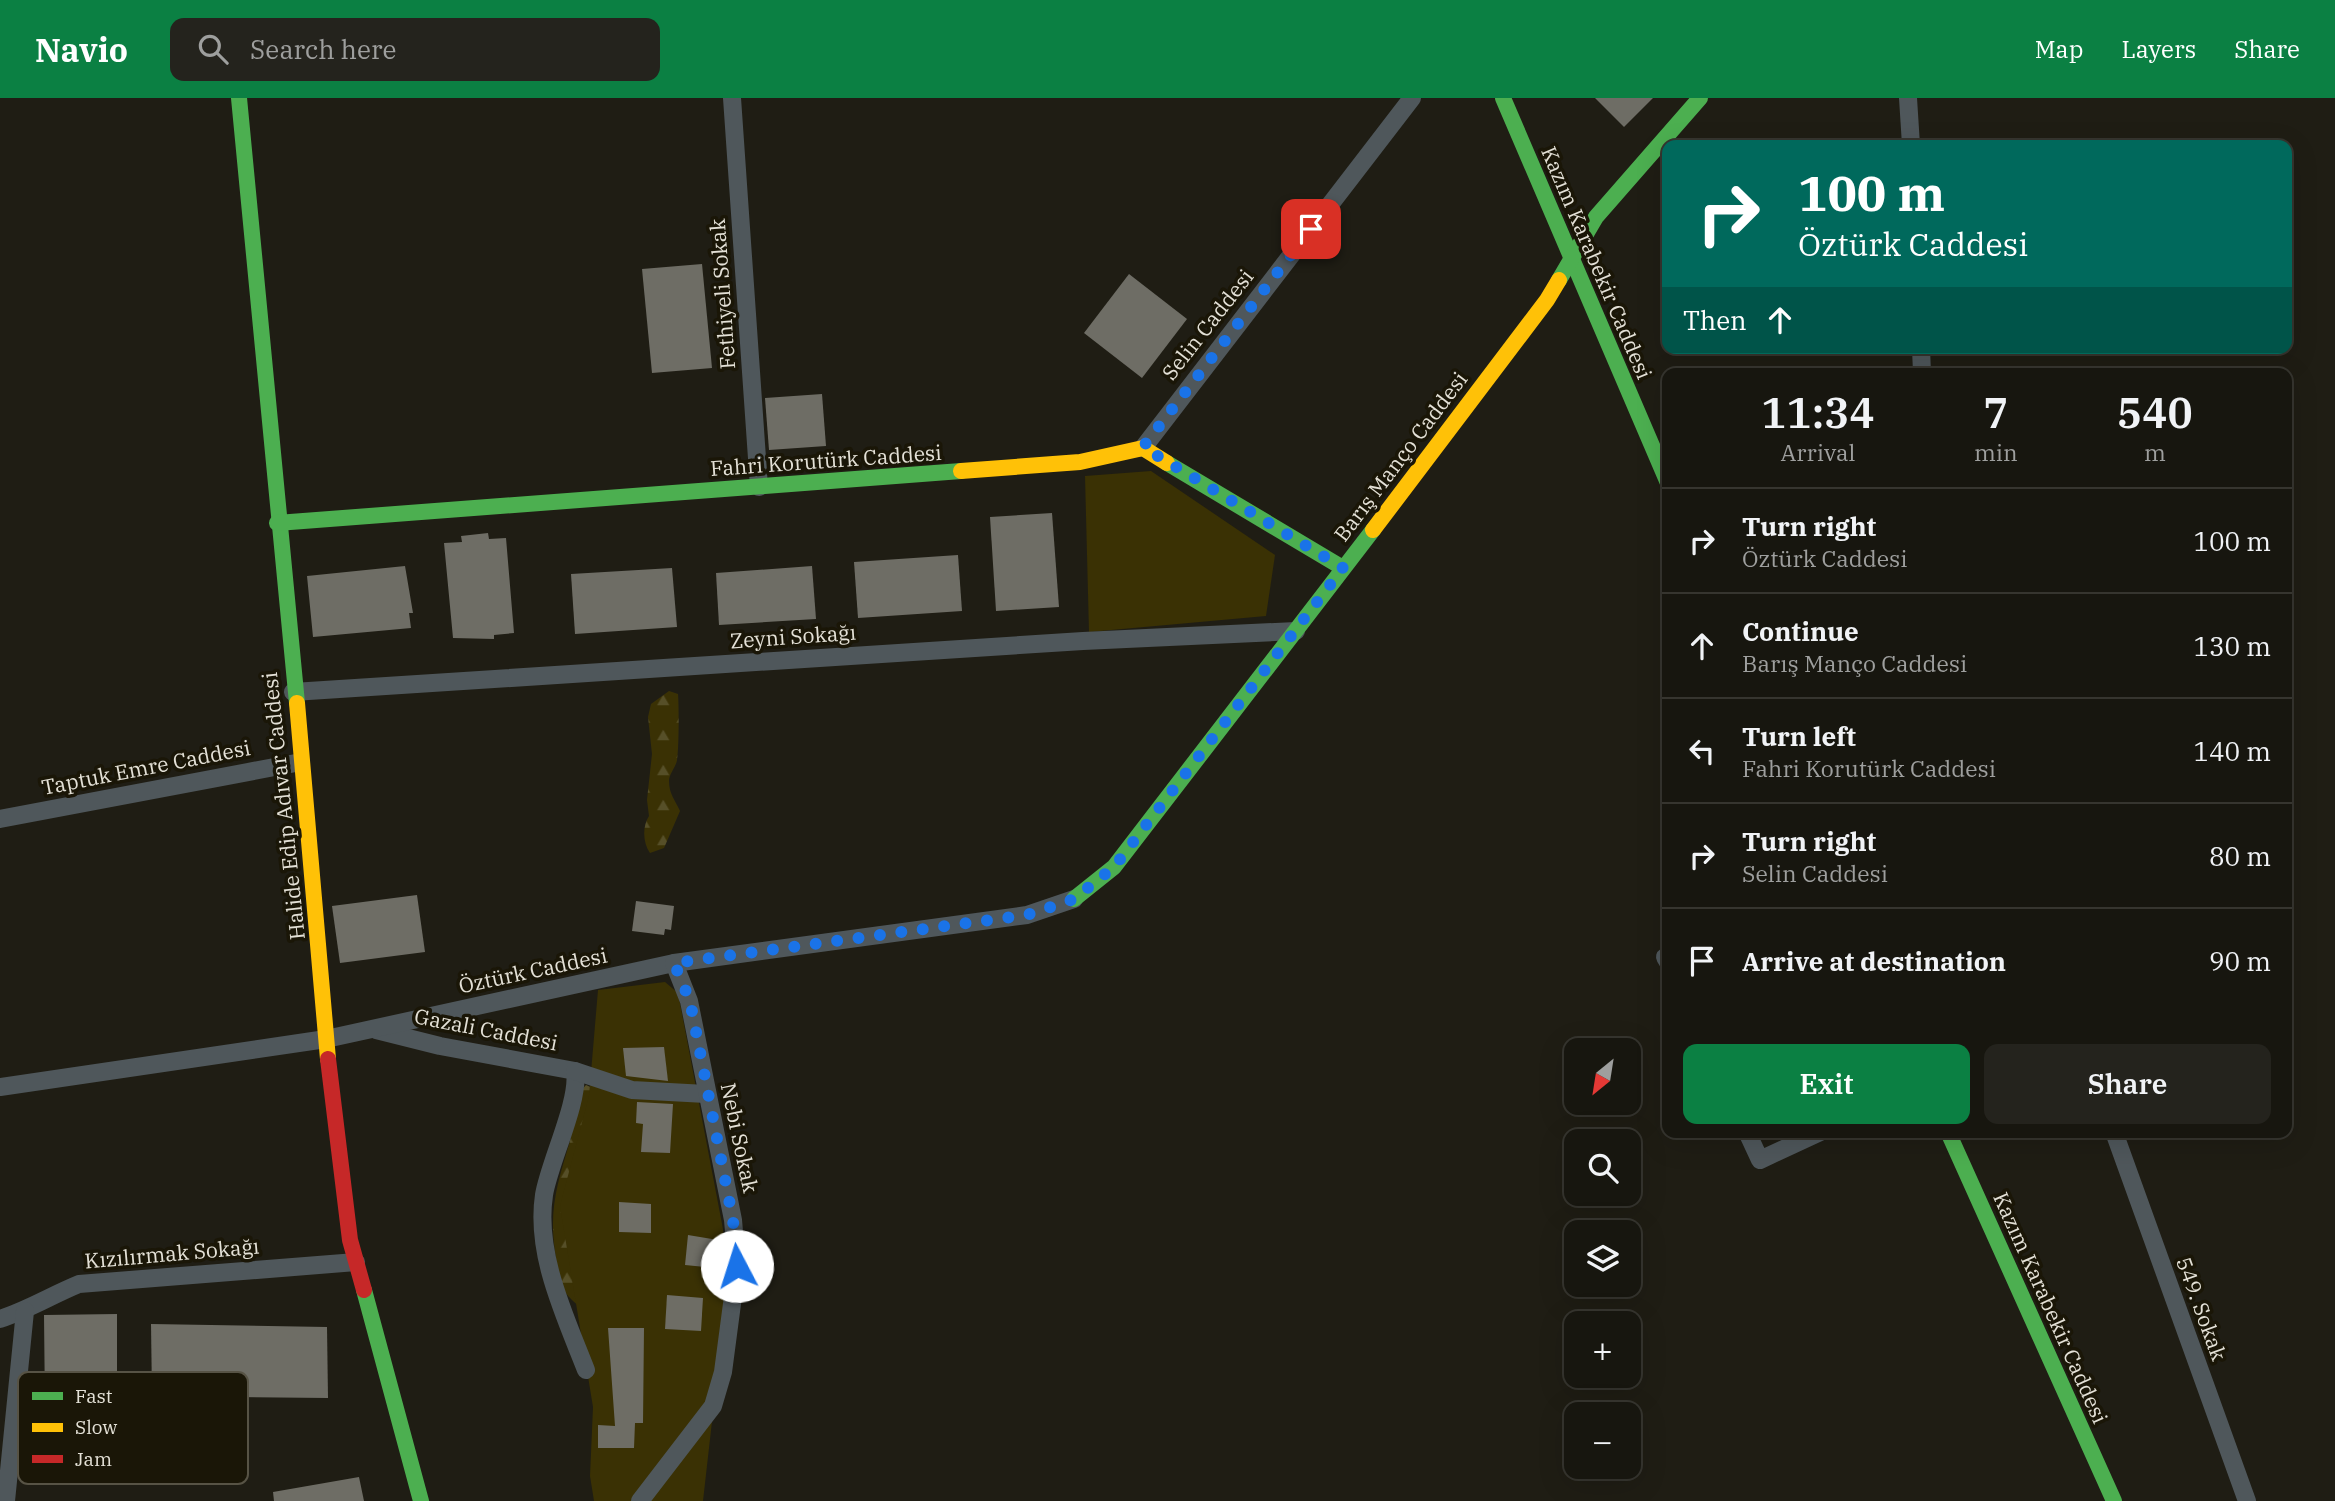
<!DOCTYPE html>
<meta charset="utf-8">
<style>
body{margin:0;font-family:"IBM Plex Serif",serif;background:#24231d;color:#f1f3f6;height:100vh;display:flex;flex-direction:column;font-size:26px;white-space:nowrap}
*{box-sizing:border-box;margin:0}
p{font-size:23px;color:#9e9f9e}
.icon{flex:none;width:38px;height:38px;fill:none;stroke:currentColor;stroke-width:2;stroke-linecap:round;stroke-linejoin:round}
.map{position:relative;flex:1;overflow:hidden}
.details{position:absolute;left:1662px;top:270px;width:630px;height:770px;display:flex;flex-direction:column;background:#17160f;border-radius:14px;box-shadow:0 7px 28px #0002,0 0 0 2px #36352f}
.details>*{flex:none}
.top-card{position:absolute;left:1662px;top:42px;width:630px;height:214px;border-radius:14px;box-shadow:0 7px 28px #0002,0 0 0 2px #36352f;background:#00695c;color:#fff;overflow:hidden}
.needle{width:46px;rotate:210deg}
.tools{position:absolute;left:1564px;top:940px;display:grid;gap:14px}
.tools a{display:grid;place-items:center;width:77px;height:77px;border-radius:14px;background:#17160f;box-shadow:0 7px 28px #0002,0 0 0 2px #36352f;font-size:35px}
.pin{position:absolute;display:grid;place-items:center;width:60px;height:60px;color:#fff;margin:-30px;border-radius:14px;box-shadow:0 4px 10px #0006}
.me{position:absolute;width:77px;margin:-38px;rotate:355deg;stroke-linejoin:round;filter:drop-shadow(0 0 5px #0008)}
.turn{display:flex;align-items:center;gap:24px;height:147px;padding:0 21px;font-size:32px}
.turn .icon{width:91px;height:91px;stroke-width:2.5}
.turn b{display:block;font-size:49px;line-height:60px}
.then{display:flex;align-items:center;height:66px;padding:0 21px;background:#0003;gap:14px;font-size:26px}
.eta{display:flex;justify-content:space-evenly;align-items:center;height:119px;text-align:center}
.eta b{font-size:42px;font-weight:600;line-height:49px}
.button{display:flex;gap:14px;margin-top:auto;padding:14px 21px}
.button a{flex:1;height:80px;border-radius:14px;background:#0b8043;color:#fff;font-size:28px;font-weight:600;line-height:80px;text-align:center}
.button a+a{background:#24231d;color:#f1f3f6}
ul{padding:0;list-style:none}
li{display:flex;align-items:center;gap:21px;height:105px;padding:0 21px;border-top:2px solid #36352f}
li div{flex:1}
li b{display:block;font-size:26px}
li em{font-style:normal}
header{display:flex;align-items:center;gap:42px;box-sizing:border-box;height:98px;padding:0 35px;background:#0b8043;color:#fff}
header strong{font-size:33px}
nav{display:flex;gap:38px;margin-inline-start:auto;font-size:24px}
.search{width:490px;height:63px;background:#24231d;display:flex;align-items:center;gap:18px;box-sizing:border-box;padding:0 24px;border-radius:14px;color:#9e9f9e;font-size:26px}
.map>svg:first-child{display:block}
.forest{fill:url(#forest-firs)}
.green{fill:#3a3104}
.building{fill:#6e6d65}
.lines{fill:none;stroke-linecap:round;stroke-linejoin:round}
.street{stroke:#4f575b;stroke-width:18}
.fast{stroke:#4caf50;stroke-width:16}
.slow{stroke:#ffc107;stroke-width:16}
.jam{stroke:#c62828;stroke-width:16}
.route{stroke:#1a73e8;stroke-width:12;stroke-dasharray:0 21.6}
.labels{text-anchor:middle;stroke-width:7;stroke-linejoin:round;paint-order:stroke}
.street-label{font-size:21px;fill:#e4e1d7;stroke:#1a1607}
.key{fill:#1a1607;stroke:#575345;stroke-width:2}
.key-label{font-size:19px;fill:#e4e1d7}
</style>
<header>
<strong>Navio</strong>
<div class="search"><svg class="icon" aria-label="search" viewBox="0 0 24 24"><circle cx="10" cy="10" r="6"/><path d="M15 15l6 6"/></svg>Search here</div>
<nav><a>Map</a><a>Layers</a><a>Share</a></nav>
</header>
<div class="map">
<svg width="2335" height="1403" viewBox="0 0 2335 1403">
<defs>
<pattern id="forest-firs" width="22" height="20" patternUnits="userSpaceOnUse" patternTransform="scale(1.75)"><rect width="22" height="20" fill="#3a3104"/><path d="M5 1l3.5 6h-7zM16 11l3.5 6h-7z" fill="#564f28"/></pattern>
</defs>
<rect width="100%" height="100%" fill="#1f1d14"/>
<g class="forest">
<path d="M 669,593 L 678,596 C 679,609 679,649 677,662 C 676,669 669,676 669,683 C 669,696 675,702 680,713 L 664,750 L 650,755 C 643,745 642,729 649,718 L 647,702 L 652,656 L 648,619 L 651,606 Z"/>
<path d="M 586,987 L 597,992 L 596,1221 C 584,1212 568,1202 561,1187 C 558,1179 557,1169 556,1160 C 548,1113 557,1087 570,1043 C 575,1023 570,1002 586,987 Z"/>
</g>
<g class="green">
<polygon points="1151,373 1275,457 1266,518 1089,534 1085,378"/>
<polygon points="665,884 678,895 723,1131 726,1200 703,1403 594,1403 590,1378 593,1309 560,1108 589,998 598,892"/>
</g>
<g class="building">
<polygon points="1595,0 1653,0 1624,29"/>
<polygon points="702,166 712,270 652,275 642,171"/>
<polygon points="1129,176 1187,221 1142,280 1084,235"/>
<polygon points="822,296 826,348 769,352 765,300"/>
<polygon points="1052,415 1059,509 996,513 990,419"/>
<polygon points="488,435 489,441 506,440 514,535 494,537 494,541 453,540 444,445 462,444 461,438"/>
<polygon points="958,457 962,513 858,520 854,464"/>
<polygon points="405,468 413,515 409,515 411,530 313,539 307,478"/>
<polygon points="812,468 816,521 719,527 716,475"/>
<polygon points="672,470 677,529 575,536 571,476"/>
<polygon points="417,797 425,854 340,865 332,808"/>
<polygon points="636,803 674,808 671,832 665,831 664,837 632,833"/>
<polygon points="664,949 668,983 626,978 623,950"/>
<polygon points="637,1004 673,1006 670,1055 641,1054 643,1026 636,1025"/>
<polygon points="619,1104 651,1106 651,1135 619,1134"/>
<polygon points="688,1137 718,1142 715,1170 685,1167"/>
<polygon points="667,1197 703,1200 701,1233 665,1231"/>
<polygon points="117,1216 117,1288 110,1288 111,1385 38,1385 37,1313 45,1313 44,1217"/>
<polygon points="151,1226 327,1229 328,1300 152,1298"/>
<polygon points="608,1230 644,1230 643,1325 635,1325 634,1350 598,1350 598,1327 615,1328"/>
<polygon points="359,1379 364,1403 274,1403 273,1394"/>
</g>
<g class="lines">
<g class="street">
<polyline points="732,0 759,389"/>
<polyline points="1908,0 1911,47"/>
<polyline points="1921,250 1922,275"/>
<polyline points="1143,350 1412,0"/>
<polyline points="293,594 1083,543 1296,533"/>
<polyline points="0,721 301,664"/>
<polyline points="1665,859 1668,864"/>
<path d="M 376,932 L 440,948 L 575,973 C 580,1003 549,1065 544,1097 C 535,1156 565,1218 586,1272"/>
<polyline points="575,973 632,992 706,996"/>
<polyline points="0,989 326,941 674,865 1027,817 1074,801"/>
<polyline points="1747,1034 1760,1062 1820,1034"/>
<polyline points="2114,1034 2247,1403"/>
<path d="M 0,1221 C 28,1212 52,1197 79,1186 L 356,1164"/>
<polyline points="6,1403 25,1213"/>
<polyline points="640,1403 713,1308 723,1274 737,1168 733,1122 689,903 674,865"/>
</g>
<g class="fast">
<polyline points="239,0 297,605"/>
<polyline points="1503,0 1668,385"/>
<polyline points="1559,182 1596,119 1700,0"/>
<polyline points="1167,365 1343,470"/>
<polyline points="277,425 961,373"/>
<polyline points="1074,801 1114,769 1373,432"/>
<polyline points="1948,1034 2114,1403"/>
<polyline points="364,1192 421,1403"/>
</g>
<g class="slow">
<polyline points="961,373 1080,364 1143,350 1167,365"/>
<polyline points="1373,432 1547,202 1559,182"/>
<polyline points="297,605 328,961"/>
</g>
<polyline class="jam" points="328,961 350,1142 364,1192"/>
</g>
<g class="lines">
<polyline class="route" points="737,1168 733,1122 690,903 674,865 1027,817 1074,801 1114,769 1343,470 1143,349 1311,131"/>
</g>
<g class="labels">
<g class="street-label">
<text transform="translate(1596 165) rotate(67)" y="7">Kazım Karabekir Caddesi</text>
<text transform="translate(723 196) rotate(-94)" y="7">Fethiyeli Sokak</text>
<text transform="translate(1208 227) rotate(-52)" y="7">Selin Caddesi</text>
<text transform="translate(1401 359) rotate(-53)" y="7">Barış Manço Caddesi</text>
<text transform="translate(826 363) rotate(-4)" y="7">Fahri Korutürk Caddesi</text>
<text transform="translate(793 539) rotate(-4)" y="7">Zeyni Sokağı</text>
<text transform="translate(146 670) rotate(-11)" y="7">Taptuk Emre Caddesi</text>
<text transform="translate(284 708) rotate(-96)" y="7">Halide Edip Adıvar Caddesi</text>
<text transform="translate(533 873) rotate(-12)" y="7">Öztürk Caddesi</text>
<text transform="translate(486 932) rotate(11)" y="7">Gazali Caddesi</text>
<text transform="translate(739 1040) rotate(78)" y="7">Nebi Sokak</text>
<text transform="translate(172 1156) rotate(-5)" y="7">Kızılırmak Sokağı</text>
<text transform="translate(2050 1210) rotate(66)" y="7">Kazım Karabekir Caddesi</text>
<text transform="translate(2201 1211) rotate(70)" y="7">549. Sokak</text>
</g>
</g>
<rect x="18" y="1274" width="230" height="112" rx="10" class="key"/>
<rect x="32" y="1294" width="31" height="8" fill="#4caf50"/>
<rect x="32" y="1325" width="31" height="9" fill="#ffc107"/>
<rect x="32" y="1357" width="31" height="8" fill="#c62828"/>
<g class="key-label">
<text x="75" y="1305">Fast</text>
<text x="75" y="1336">Slow</text>
<text x="75" y="1368">Jam</text>
</g>
</svg>
<div class="tools">
<a><svg class="needle" viewBox="-14 -14 28 28"><path d="M0-13l5 13h-10z" fill="#e53935"/><path d="M0 13l5-13h-10z" fill="#9e9f9e"/></svg></a>
<a><svg class="icon" aria-label="search" viewBox="0 0 24 24"><circle cx="10" cy="10" r="6"/><path d="M15 15l6 6"/></svg></a>
<a><svg class="icon" aria-label="layers" viewBox="0 0 24 24"><path d="M12 4l9 5-9 5-9-5zM3 14l9 5 9-5"/></svg></a>
<a>+</a>
<a>−</a>
</div>
<div class="pin" style="left:1311px;top:131px;background:#d93025"><svg class="icon" aria-label="arrive" viewBox="0 0 24 24"><path d="M6 21V4h12l-3 4 3 4H6"/></svg></div>
<svg class="me" style="left:737px;top:1168px" viewBox="-20 -20 40 40"><circle r="19" fill="#fff"/><path d="M0-13L10 11 0 6-10 11z" fill="#1a73e8"/></svg>
<div class="top-card">
<div class="turn"><svg class="icon" aria-label="right" viewBox="0 0 24 24"><path d="M7 20v-9h11M14 6l5 5-5 5"/></svg><div><b>100 m</b>Öztürk Caddesi</div></div>
<div class="then">Then<svg class="icon" aria-label="ahead" viewBox="0 0 24 24"><path d="M12 20V5M6 11l6-6 6 6"/></svg></div>
</div>
<section class="details">
<div class="eta">
<div><b>11:34</b><p>Arrival</p></div>
<div><b>7</b><p>min</p></div>
<div><b>540</b><p>m</p></div>
</div>
<ul>
<li><svg class="icon" aria-label="right" viewBox="0 0 24 24"><path d="M7 20v-9h11M14 6l5 5-5 5"/></svg><div><b>Turn right</b><p>Öztürk Caddesi</p></div><em>100 m</em></li>
<li><svg class="icon" aria-label="ahead" viewBox="0 0 24 24"><path d="M12 20V5M6 11l6-6 6 6"/></svg><div><b>Continue</b><p>Barış Manço Caddesi</p></div><em>130 m</em></li>
<li><svg class="icon" aria-label="left" viewBox="0 0 24 24"><path d="M17 20v-9H6M10 6l-5 5 5 5"/></svg><div><b>Turn left</b><p>Fahri Korutürk Caddesi</p></div><em>140 m</em></li>
<li><svg class="icon" aria-label="right" viewBox="0 0 24 24"><path d="M7 20v-9h11M14 6l5 5-5 5"/></svg><div><b>Turn right</b><p>Selin Caddesi</p></div><em>80 m</em></li>
<li><svg class="icon" aria-label="arrive" viewBox="0 0 24 24"><path d="M6 21V4h12l-3 4 3 4H6"/></svg><div><b>Arrive at destination</b></div><em>90 m</em></li>
</ul>
<div class="button"><a>Exit</a><a>Share</a></div>
</section>
</div>
